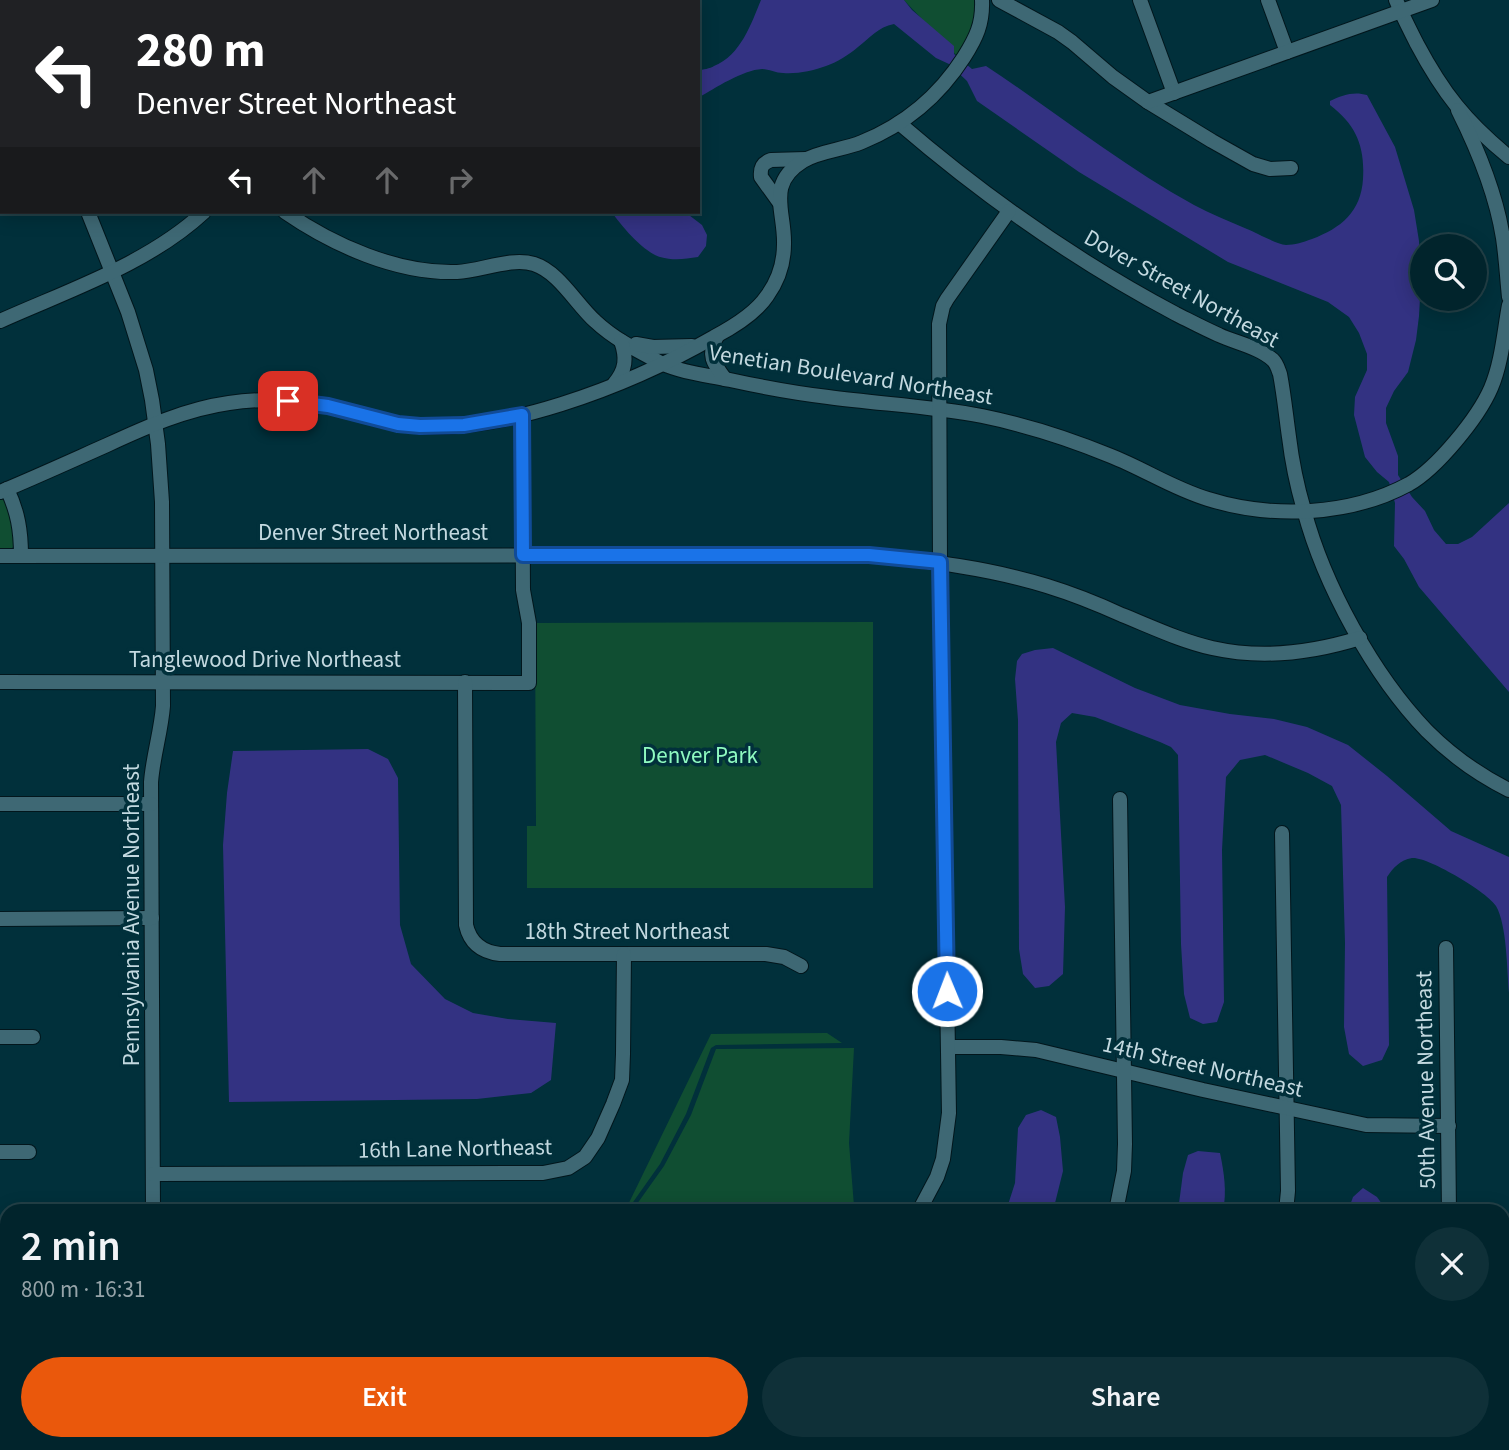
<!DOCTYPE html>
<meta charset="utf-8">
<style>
body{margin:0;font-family:"Source Sans 3",sans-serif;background:#0f3038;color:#f1f3f6;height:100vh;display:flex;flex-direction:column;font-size:26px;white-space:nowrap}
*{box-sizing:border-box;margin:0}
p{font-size:23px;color:#96a4a9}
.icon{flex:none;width:38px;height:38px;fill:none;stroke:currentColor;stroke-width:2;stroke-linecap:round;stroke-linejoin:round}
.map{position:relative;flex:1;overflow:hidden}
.drawer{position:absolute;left:0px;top:1204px;width:1510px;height:247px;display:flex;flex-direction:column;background:#01242c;border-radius:21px 21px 0 0;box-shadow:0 4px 18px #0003,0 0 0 2px #234148}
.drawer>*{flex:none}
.banner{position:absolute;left:0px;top:0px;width:700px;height:214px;box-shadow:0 4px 18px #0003,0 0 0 2px #234148;background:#202124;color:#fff;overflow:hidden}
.buttons{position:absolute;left:1410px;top:234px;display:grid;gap:14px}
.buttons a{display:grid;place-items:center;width:77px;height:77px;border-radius:50%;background:#01242c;box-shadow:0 4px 18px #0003,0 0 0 2px #234148;font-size:35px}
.pin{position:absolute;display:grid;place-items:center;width:60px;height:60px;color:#fff;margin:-30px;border-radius:14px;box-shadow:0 4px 10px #0006}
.me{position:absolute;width:77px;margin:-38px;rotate:359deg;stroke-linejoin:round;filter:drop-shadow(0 0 5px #0008)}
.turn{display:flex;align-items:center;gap:24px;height:147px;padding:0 21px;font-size:32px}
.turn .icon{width:91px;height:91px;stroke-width:2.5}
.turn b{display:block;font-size:49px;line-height:60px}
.lanes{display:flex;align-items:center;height:66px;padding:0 21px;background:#0003;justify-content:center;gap:35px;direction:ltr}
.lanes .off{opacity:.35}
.round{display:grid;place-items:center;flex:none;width:74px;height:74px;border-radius:37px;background:#0f3038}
.summary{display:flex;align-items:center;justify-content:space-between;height:119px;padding:0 21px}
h1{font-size:42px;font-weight:600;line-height:52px}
.cta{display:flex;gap:14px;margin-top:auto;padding:14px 21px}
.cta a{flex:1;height:80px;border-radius:42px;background:#ea580c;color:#fff;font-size:28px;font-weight:600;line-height:80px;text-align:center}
.cta a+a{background:#0f3038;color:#f1f3f6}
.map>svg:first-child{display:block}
.green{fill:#104e32}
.water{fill:#333282}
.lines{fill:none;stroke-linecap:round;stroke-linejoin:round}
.minor-casing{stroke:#02161c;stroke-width:16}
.minor{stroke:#3e6874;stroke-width:14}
.route-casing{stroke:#114b97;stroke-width:18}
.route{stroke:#1a73e8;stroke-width:12}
.labels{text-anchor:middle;stroke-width:7;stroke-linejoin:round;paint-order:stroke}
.street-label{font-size:23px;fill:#c3d9e0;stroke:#01303b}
.park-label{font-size:23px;fill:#8ffac0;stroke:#01303b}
</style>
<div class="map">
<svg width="1509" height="1450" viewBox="0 0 1509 1450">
<rect width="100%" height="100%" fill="#01303b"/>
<g class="green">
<path d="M 904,0 L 974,0 C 977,22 968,38 958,57 Z"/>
<polygon points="0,499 4,500 9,507 15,545 11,549 0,550"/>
<polygon points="873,622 873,888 527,888 527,826 536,826 535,623"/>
<polygon points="827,1033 842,1043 716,1045 711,1048 686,1114 660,1164 631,1205 625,1211 711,1034"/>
<polygon points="854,1048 849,1143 854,1206 859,1211 632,1211 664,1166 691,1115 716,1049"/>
<polygon points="262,1444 868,1444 870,1450 262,1450"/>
</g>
<g class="water">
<polygon points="0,0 261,0 262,2 2,2 2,209 0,210"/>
<path d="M 761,0 L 904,0 L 912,10 L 954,46 L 954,54 L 972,69 L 986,66 C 1056,112 1121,165 1194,205 C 1211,214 1229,221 1247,229 C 1257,233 1276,244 1286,245 C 1294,245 1304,242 1312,239 C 1341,228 1361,212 1363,179 C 1365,146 1356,125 1330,105 L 1330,101 C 1342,95 1354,91 1367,95 L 1395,147 L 1414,210 L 1419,241 L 1421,280 L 1419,316 L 1416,340 L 1408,372 L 1394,391 L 1386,408 L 1386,423 L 1398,456 L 1398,475 L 1412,497 L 1425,511 L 1434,530 L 1446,544 L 1458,544 L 1472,537 L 1509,503 L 1509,692 L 1419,587 L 1404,559 L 1394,546 L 1395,503 L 1389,482 L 1377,472 L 1365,457 L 1354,415 L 1355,397 L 1367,370 L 1367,354 L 1359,333 L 1349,317 L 1328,302 L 1228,262 L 1079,172 L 977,101 L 967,81 L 949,64 L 936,58 L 894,24 C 878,27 870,38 858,47 C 850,54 836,63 826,66 C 812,71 798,74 783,73 C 776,73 769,69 762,69 C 743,70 715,88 698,98 L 698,71 C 703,69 710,69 714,66 C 741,55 751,24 761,0 Z"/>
<path d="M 612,212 L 685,212 L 702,225 L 707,235 L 706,246 L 698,257 C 685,259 674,261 660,257 C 645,253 620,225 612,212 Z"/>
<path d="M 1053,648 L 1135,688 L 1180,705 L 1230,714 L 1274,719 L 1307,727 L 1348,745 L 1387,776 L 1451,831 L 1509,857 L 1509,993 C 1507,970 1507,925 1496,906 C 1489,893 1427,856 1412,858 C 1400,860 1393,868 1387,877 L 1389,1045 L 1382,1060 L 1363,1066 L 1349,1054 L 1344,1027 L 1345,943 L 1341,805 L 1332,786 L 1308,773 L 1265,755 L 1240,760 L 1226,777 L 1222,850 L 1224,1002 L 1217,1022 L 1203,1024 L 1190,1018 L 1184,994 L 1181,944 L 1178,755 L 1171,747 L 1160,742 L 1095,717 L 1072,713 L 1061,723 L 1056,742 L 1065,907 L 1063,974 L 1049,986 L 1035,988 L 1023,974 L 1019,949 L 1018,720 L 1015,679 L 1017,661 L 1022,654 L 1035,650 Z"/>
<polygon points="368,749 388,759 398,778 400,925 411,964 445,999 473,1013 508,1019 556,1023 551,1080 531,1093 477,1099 229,1102 223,845 227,793 233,751"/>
<polygon points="1041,1110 1056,1117 1060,1137 1063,1171 1053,1211 1006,1211 1015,1183 1018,1128 1026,1115"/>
<path d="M 1198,1151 L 1220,1153 C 1224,1172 1227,1192 1223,1211 L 1178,1211 L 1183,1173 L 1188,1155 Z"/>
<polygon points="1363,1188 1377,1197 1387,1211 1348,1211 1353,1197"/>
<polygon points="1509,1225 1509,1450 1481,1450 1486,1444 1503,1444 1503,1263 1507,1247"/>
<polygon points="1129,1444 1177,1444 1181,1450 1126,1450"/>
<polygon points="1307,1444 1354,1444 1357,1450 1305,1450"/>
</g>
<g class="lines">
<defs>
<g id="minor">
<polyline points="520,0 522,2"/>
<polyline points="999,0 1058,32 1072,42 1113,77 1148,102 1212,141 1253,164 1270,169 1291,168"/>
<polyline points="1140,0 1174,93"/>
<polyline points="1268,0 1287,52"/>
<path d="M 1396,0 C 1402,15 1410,30 1417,44 C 1443,93 1466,122 1509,157"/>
<polyline points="498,2 499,0"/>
<polyline points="622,2 629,0"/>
<polyline points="1148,102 1432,0"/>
<path d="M 1458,110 C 1478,150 1496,193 1503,238 C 1506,258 1507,278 1509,297"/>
<path d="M 899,123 C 985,197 1076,261 1176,314 C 1190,321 1205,329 1219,335 C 1236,343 1259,347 1273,360 C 1277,364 1278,369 1280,374 C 1284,395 1286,416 1289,437 C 1292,462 1297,486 1304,510 C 1324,585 1373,675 1427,731 C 1451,755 1479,775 1509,790"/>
<path d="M 779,202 L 761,177 C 760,168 762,163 771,160 L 806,159"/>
<path d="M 88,212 L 128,312 L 146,370 L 152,400 L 158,444 L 162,502 L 163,706 C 161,732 153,756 151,782 L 153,1211"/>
<path d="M 285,212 C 333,245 397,274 457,272 C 481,271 511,257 534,264 C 559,272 576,304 595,321 C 614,339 638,351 661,363 C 683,373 707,375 730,380 C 762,387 795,393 828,397 C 879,404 931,406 982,416 C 1026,425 1070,439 1111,456 C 1144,469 1174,489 1208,499 C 1272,519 1350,516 1409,484 C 1437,468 1478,418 1491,388 C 1502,362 1504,332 1509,305"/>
<path d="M 0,321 C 69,290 148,264 204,212"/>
<path d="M 717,336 C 707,355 713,363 725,379"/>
<polyline points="636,344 653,347 692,346"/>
<path d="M 614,384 C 626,370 627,358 621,341"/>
<path d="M 7,489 C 18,512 21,531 21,556"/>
<path d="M 0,492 C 36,477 71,461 107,445 C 146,427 186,409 229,403 C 261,398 295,400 327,406 C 351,410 374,420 399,424 C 494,440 632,384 714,337 C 733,327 755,314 767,296 C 778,281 784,262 784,244 C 785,211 766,184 803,161 C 819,151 843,150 862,142 C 904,125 939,96 964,57 C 976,38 983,24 982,0"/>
<path d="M 0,556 L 869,555 C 929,561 989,568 1047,586 C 1073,594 1098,604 1122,615 C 1152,627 1181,641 1212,648 C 1261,659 1312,653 1360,638"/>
<polyline points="0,682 529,683 529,623 523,590 522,415"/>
<path d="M 465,682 L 466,925 C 470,943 482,952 500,954 L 766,954 L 784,957 L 801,966"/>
<polyline points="0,804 151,804"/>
<polyline points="1282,833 1288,1191 1286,1211"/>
<polyline points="0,919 152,918"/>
<polyline points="1446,948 1449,1211"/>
<polyline points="0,1037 33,1037"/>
<polyline points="948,1047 1001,1047 1036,1050 1203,1090 1366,1125 1449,1126"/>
<polyline points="0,1152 29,1152"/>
<polyline points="153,1174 543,1173 568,1168 585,1157 598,1138 613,1104 622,1080 623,1054 624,954"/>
<polyline points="919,1211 937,1177 943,1159 949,1113 940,562 939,324 943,306 947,299 1009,211"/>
<polyline points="1116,1211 1124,1171 1125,1144 1120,799"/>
</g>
</defs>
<use href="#minor" class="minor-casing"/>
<use href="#minor" class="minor"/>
</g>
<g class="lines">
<defs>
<polyline id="route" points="288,401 328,406 398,424 420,426 464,425 522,415 523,555 869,555 940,562 947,991"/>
</defs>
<use href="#route" class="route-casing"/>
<use href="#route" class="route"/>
</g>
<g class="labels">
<g class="street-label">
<text transform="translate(1182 288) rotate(29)" y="8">Dover Street Northeast</text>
<text transform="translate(851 374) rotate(9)" y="8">Venetian Boulevard Northeast</text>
<text x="373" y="540">Denver Street Northeast</text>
<text x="265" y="667">Tanglewood Drive Northeast</text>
<text transform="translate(131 915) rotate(-90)" y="8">Pennsylvania Avenue Northeast</text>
<text x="627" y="939">18th Street Northeast</text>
<text transform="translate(1203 1066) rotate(13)" y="8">14th Street Northeast</text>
<text transform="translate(1425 1080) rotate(-91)" y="8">50th Avenue Northeast</text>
<text transform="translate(455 1148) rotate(-1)" y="8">16th Lane Northeast</text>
</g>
<g class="park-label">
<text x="700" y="763">Denver Park</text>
</g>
</g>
</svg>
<div class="buttons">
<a><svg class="icon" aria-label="search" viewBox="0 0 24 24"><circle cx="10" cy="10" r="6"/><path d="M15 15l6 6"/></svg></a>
</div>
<div class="pin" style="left:288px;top:401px;background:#d93025"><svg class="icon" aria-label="arrive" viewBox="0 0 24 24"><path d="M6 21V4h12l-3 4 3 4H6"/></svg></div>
<svg class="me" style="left:947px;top:991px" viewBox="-20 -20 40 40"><circle r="17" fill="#1a73e8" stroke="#fff" stroke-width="3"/><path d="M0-11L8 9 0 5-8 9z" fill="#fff"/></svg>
<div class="banner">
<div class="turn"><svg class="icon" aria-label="left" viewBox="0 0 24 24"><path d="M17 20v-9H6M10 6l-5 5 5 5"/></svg><div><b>280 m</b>Denver Street Northeast</div></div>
<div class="lanes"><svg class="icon" aria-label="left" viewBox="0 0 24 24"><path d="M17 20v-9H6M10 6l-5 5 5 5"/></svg><svg class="icon off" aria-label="ahead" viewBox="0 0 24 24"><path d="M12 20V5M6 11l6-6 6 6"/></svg><svg class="icon off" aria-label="ahead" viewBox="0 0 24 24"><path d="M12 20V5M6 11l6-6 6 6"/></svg><svg class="icon off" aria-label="right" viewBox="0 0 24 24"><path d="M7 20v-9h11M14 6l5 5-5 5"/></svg></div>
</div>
<section class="drawer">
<div class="summary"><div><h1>2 min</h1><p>800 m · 16:31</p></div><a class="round"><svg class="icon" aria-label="close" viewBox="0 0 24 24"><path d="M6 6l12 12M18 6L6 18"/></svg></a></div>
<div class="cta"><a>Exit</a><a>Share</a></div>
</section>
</div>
